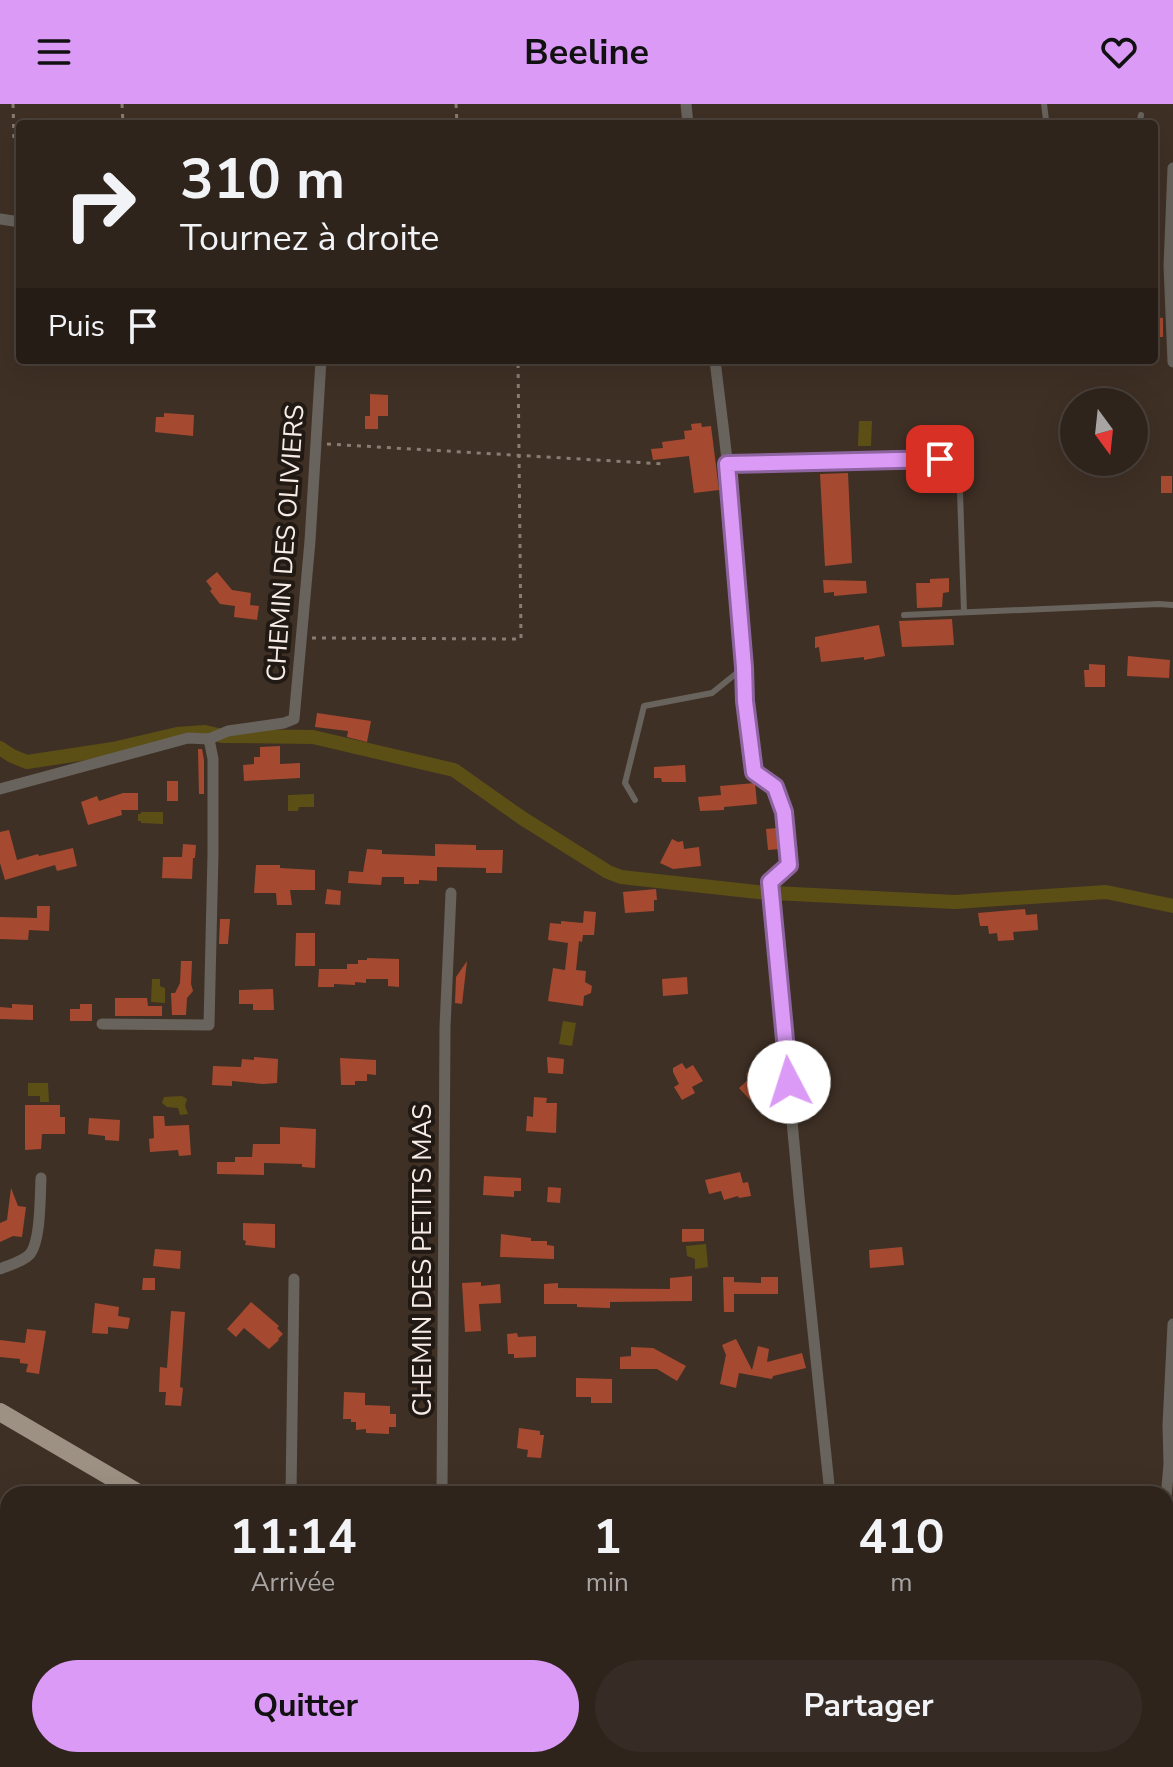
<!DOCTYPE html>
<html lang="fr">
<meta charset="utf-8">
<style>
body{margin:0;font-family:"Nunito Sans",sans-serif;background:#372c25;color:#f1f3f6;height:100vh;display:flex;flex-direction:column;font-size:30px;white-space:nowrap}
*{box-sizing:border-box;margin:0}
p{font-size:26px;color:#a7a4a3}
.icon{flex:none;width:44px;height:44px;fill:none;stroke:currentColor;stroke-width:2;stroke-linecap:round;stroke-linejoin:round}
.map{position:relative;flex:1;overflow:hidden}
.details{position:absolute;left:0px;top:1382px;width:1174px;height:282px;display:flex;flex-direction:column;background:#2f241c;border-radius:24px 24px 0 0;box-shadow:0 8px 32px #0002,0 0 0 2px #4a413b}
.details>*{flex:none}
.guide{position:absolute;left:16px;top:16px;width:1142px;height:244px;border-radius:8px;box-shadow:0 8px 32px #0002,0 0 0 2px #4a413b;background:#2f241c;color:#f1f3f6;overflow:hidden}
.needle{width:52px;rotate:165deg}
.controls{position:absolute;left:1060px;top:284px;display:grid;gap:16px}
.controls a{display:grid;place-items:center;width:88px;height:88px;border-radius:50%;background:#2f241c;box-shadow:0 8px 32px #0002,0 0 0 2px #4a413b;font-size:40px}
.pin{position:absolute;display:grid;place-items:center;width:68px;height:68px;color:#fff;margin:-34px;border-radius:16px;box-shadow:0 4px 12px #0006}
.me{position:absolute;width:88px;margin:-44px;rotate:355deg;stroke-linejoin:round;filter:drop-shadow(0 0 6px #0008)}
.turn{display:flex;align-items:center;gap:28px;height:168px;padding:0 32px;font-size:36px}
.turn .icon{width:104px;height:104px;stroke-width:2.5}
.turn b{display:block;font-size:56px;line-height:68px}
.then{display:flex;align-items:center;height:76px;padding:0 32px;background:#0003;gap:16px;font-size:30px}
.eta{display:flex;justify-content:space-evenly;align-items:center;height:136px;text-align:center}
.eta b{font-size:48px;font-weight:700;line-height:56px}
.button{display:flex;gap:16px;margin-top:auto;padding:16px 32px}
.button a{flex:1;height:92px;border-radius:48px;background:#da9af6;color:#111;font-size:32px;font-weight:700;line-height:92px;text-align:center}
.button a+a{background:#372c25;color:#f1f3f6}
header{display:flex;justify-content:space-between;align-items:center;height:104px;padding:0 32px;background:#da9af6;color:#111;font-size:36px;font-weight:700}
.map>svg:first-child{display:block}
.water{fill:#5b4f16}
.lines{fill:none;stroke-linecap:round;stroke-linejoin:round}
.canal{stroke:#5b4f16;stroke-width:14}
.building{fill:#a54a31}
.path{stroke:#897c73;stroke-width:3;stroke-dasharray:4 6;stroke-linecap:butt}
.service{stroke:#68635c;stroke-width:6}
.minor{stroke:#68635c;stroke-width:11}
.primary{stroke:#9c9182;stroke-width:18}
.route-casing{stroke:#8e64a0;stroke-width:20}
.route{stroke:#da9af6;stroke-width:14}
.labels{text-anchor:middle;stroke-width:8;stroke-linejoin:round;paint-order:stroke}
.street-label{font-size:26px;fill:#f7ece5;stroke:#211914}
</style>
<header><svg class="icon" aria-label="menu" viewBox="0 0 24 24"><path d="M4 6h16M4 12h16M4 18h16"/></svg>Beeline<svg class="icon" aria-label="heart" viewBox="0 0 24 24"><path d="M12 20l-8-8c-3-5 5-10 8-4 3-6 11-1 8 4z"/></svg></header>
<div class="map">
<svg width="1173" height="1663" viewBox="0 0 1173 1663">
<rect width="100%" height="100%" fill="#3f3025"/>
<g class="water">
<polygon points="859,317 872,317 871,342 858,342"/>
<polygon points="314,690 314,703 299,703 298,707 288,707 288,691"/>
<polygon points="141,708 163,708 163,720 141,719 141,717 138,717 138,710 141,710"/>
<polygon points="152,875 160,875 160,882 165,884 165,899 151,898"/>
<polygon points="563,917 576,919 572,942 559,940"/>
<polygon points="28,979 48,979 49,998 40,998 40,992 28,992"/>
<polygon points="182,992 187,995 185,1002 188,1010 180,1011 178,1004 167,1003 162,999 164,993"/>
<polygon points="706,1140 708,1163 695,1165 695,1155 687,1152 686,1142"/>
</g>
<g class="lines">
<g class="canal">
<polyline points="0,644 12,652 27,658 113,645 177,630 205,628 222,632 313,633 454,666 522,714 608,768 621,773 766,789"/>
<polyline points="773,789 955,798 1106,788 1173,802"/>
</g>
</g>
<g class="building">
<polygon points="1154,213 1163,214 1163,233 1154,233"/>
<polygon points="370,290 388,291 388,312 374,312 378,312 378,325 365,325 365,312 370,312"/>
<polygon points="164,309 194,311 193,332 155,328 156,313 164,313"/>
<polygon points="701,319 702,323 711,322 719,386 694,389 689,352 653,356 651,345 663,344 662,338 685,335 684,327 692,326 691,320"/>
<polygon points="848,369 852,459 825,462 820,370"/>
<rect x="1161" y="372" width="11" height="17"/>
<polygon points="217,468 232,486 251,489 250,501 259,502 257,516 234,513 235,502 220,500 210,487 212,485 206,477"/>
<polygon points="949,474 949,488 943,489 942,503 917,504 916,479 930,479 930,475"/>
<polygon points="823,476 866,477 867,489 834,492 834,488 824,489"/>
<polygon points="952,515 954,541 902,543 899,517"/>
<polygon points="879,521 885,552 864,556 864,553 821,558 819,543 815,544 815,533"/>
<polygon points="1128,552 1170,556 1169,574 1127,572"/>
<polygon points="1089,560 1105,561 1105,583 1085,583 1084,566 1089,566"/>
<polygon points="317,609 371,617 367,638 347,633 348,627 315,623"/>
<polygon points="280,642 280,660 300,659 300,674 244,677 243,661 254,660 254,653 260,653 260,643"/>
<polygon points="198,645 202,645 204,656 204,690 199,690"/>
<polygon points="685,661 686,678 662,678 661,674 654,674 654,663"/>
<rect x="167" y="677" width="11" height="20"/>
<polygon points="755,679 757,700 724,703 724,706 700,707 698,693 721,691 720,682"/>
<polygon points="123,689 138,689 138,706 121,706 122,711 88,721 81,698 97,692 99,697"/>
<polygon points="777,724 779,745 768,746 766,725"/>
<polygon points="9,726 17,756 38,750 39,752 73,744 77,762 57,767 55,761 5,776 0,759 0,728"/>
<polygon points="672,735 678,738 683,737 684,745 699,743 701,762 673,765 660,759"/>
<polygon points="183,740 196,741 195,754 193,754 192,775 162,774 163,753 182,753"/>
<polygon points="435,740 476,741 476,746 503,746 502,769 486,769 486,764 437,763 437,777 419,776 419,780 404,780 404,773 382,773 381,781 348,779 349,767 363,768 367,745 382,746 382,750 435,752"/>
<polygon points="256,761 280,761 280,764 315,766 315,786 290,786 292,801 277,801 276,789 254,789"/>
<polygon points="327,785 341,787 340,801 325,800"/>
<polygon points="656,785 657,796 654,796 654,807 625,809 623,788"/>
<polygon points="37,802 50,802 49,827 29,826 28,836 0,835 0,813 37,814"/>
<polygon points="1025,805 1026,811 1037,810 1038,826 1013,828 1014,836 998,837 997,829 989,830 988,822 980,822 978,809"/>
<polygon points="584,807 596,808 594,831 583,831 582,838 579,837 576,866 586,867 585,878 592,882 591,889 584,892 583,902 548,897 553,864 565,866 568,839 548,836 550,819 561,820 561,817 583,819"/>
<polygon points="220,815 230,815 228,840 219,840"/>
<polygon points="296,829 315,829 315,862 295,862"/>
<polygon points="367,854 399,855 399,883 388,882 388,875 366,875 366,879 355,878 355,881 334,880 334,883 318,883 319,865 347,865 347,860 358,860 358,856 367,856"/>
<polygon points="181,857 192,857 191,880 193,887 187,894 186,911 172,911 171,889 175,889 180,879"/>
<polygon points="467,857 462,900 455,899 456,873"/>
<polygon points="687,873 688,890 663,892 662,875"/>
<polygon points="273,885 274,906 253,906 253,900 239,900 239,886"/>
<polygon points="115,894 147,894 148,902 162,902 162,912 115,912"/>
<polygon points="12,900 33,901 33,916 0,915 0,903 12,904"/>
<polygon points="80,900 92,900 92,917 70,917 70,905 80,905"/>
<polygon points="254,953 278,955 277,979 263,980 232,977 232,982 212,981 213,962 241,963 242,955 254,956"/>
<polygon points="547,953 564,955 563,970 548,969"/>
<polygon points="340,954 376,956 376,971 367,970 367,977 355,977 355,981 341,981"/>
<polygon points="682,959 686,965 693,961 703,977 692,983 695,989 682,996 674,983 679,980 673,968 673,964"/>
<polygon points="757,960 767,970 756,980 761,985 750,996 739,984 750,974 746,970"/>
<polygon points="534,993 547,994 546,999 557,999 556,1029 526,1027 527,1012 533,1013"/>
<polygon points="25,1001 60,1001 60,1013 65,1013 65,1030 42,1030 41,1045 25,1046"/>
<polygon points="153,1012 164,1012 165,1022 189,1021 191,1051 179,1052 178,1046 150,1048 149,1035 154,1034"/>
<polygon points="89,1014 120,1016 119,1037 105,1036 105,1032 88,1030"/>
<polygon points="280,1023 316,1025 315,1064 302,1063 302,1060 264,1059 264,1071 217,1070 217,1058 235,1058 235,1053 252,1053 253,1040 280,1040"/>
<polygon points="740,1068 743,1079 748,1078 751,1092 739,1094 738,1092 724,1096 721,1087 709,1090 705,1076"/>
<polygon points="484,1072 521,1074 521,1087 514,1087 514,1093 483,1091"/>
<polygon points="548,1083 561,1084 560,1099 547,1098"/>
<polygon points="11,1084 18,1102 26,1103 22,1133 13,1132 0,1138 0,1119 7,1116"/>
<polygon points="243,1119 275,1120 275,1144 245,1141 246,1137 243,1136"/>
<polygon points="682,1125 704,1125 704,1137 682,1138"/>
<polygon points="501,1130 531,1134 531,1137 547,1137 547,1141 554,1142 554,1155 500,1153"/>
<polygon points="902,1143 904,1161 870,1164 869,1146"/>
<polygon points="155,1145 181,1147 180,1165 153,1162"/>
<polygon points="692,1172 692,1197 610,1198 610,1204 577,1203 577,1200 544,1200 544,1180 558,1179 558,1184 670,1185 670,1174"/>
<polygon points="723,1173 734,1173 734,1178 761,1179 761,1173 778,1173 778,1190 734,1190 734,1208 724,1208"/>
<polygon points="143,1174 155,1174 155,1186 142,1186"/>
<polygon points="481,1178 481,1182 500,1180 501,1199 479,1200 481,1227 465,1228 462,1179"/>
<polygon points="251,1198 279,1222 277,1224 283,1230 278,1235 279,1236 269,1245 244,1224 236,1233 227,1225"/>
<polygon points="95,1199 119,1203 118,1212 130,1214 128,1225 108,1223 108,1230 92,1229"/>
<polygon points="171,1207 185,1208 180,1283 183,1284 181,1302 165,1301 166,1288 159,1288 160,1263 167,1264"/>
<polygon points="27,1225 46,1227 39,1270 26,1268 28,1260 20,1259 20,1255 0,1253 0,1236 25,1239"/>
<polygon points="517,1229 518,1233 536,1232 536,1253 514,1254 514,1250 508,1250 507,1230"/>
<polygon points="736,1235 752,1266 758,1242 769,1245 767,1258 802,1249 806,1264 773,1272 772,1275 739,1269 736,1284 720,1280 726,1251 722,1241"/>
<polygon points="631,1243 653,1244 686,1262 677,1277 657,1265 620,1265 620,1253 631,1252"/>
<polygon points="576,1274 612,1275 612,1299 591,1299 591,1293 576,1293"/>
<polygon points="344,1288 365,1289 365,1301 390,1302 390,1310 396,1310 396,1323 389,1323 389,1330 366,1329 366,1325 356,1326 356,1318 351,1318 351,1315 343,1315"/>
<polygon points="519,1324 540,1327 540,1331 544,1331 541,1354 527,1353 528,1346 517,1344"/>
</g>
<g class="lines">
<g class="path">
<polyline points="13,0 14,35"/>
<polyline points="122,0 123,20"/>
<polyline points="456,0 457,20"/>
<polyline points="327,340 664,360"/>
<polyline points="312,534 521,535 518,256"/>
<polyline points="1075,1656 1084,1663"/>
</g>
<g class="service">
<polyline points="1044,0 1046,16 1050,20"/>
<polyline points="1139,20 1141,11"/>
<path d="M 727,360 L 940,355 C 955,361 956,373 960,388 L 964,508"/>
<polyline points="904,511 1159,500 1173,501"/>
<polyline points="635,696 625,679 644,602 712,589 743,564"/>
<polyline points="32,1663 35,1656"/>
</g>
<g class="minor">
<polyline points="686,0 688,20"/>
<polyline points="1173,64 1169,162 1173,258"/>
<polyline points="0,115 20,118"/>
<path d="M 715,256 C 720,299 726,342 730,385 C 740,479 742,574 754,668 L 775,683 L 784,708 L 789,761 L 770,778 L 799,1093 L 830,1390"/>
<polyline points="0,685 188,634 209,635 228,627 284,619 294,615 310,437 321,256"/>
<polyline points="102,920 209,921 213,750 213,655 209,635"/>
<path d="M 0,1165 C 9,1161 22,1158 29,1151 C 41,1139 40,1092 41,1074"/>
<polyline points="291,1390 294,1175"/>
<polyline points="442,1390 445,923 451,789"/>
<polyline points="1166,1394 1169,1360 1168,1321 1173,1220"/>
<polyline points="1141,1663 1141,1656"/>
</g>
<g class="primary">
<polyline points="0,1308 140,1390"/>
<polyline points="598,1656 610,1663"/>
</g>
</g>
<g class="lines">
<defs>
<polyline id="route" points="789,978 770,778 789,761 784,708 775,683 754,668 745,597 744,563 727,360 940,355"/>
</defs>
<use href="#route" class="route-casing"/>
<use href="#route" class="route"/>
</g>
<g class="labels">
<g class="street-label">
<text transform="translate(285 439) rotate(-86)" y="9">CHEMIN DES OLIVIERS</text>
<text transform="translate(422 1156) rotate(-90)" y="9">CHEMIN DES PETITS MAS</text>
</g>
</g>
</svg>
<div class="controls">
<a><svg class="needle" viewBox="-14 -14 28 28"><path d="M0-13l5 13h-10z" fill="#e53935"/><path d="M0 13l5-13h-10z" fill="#a7a4a3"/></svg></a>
</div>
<div class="pin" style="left:940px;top:355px;background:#d93025"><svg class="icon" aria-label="arrive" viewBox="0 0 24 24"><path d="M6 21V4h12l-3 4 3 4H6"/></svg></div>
<svg class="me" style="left:789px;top:978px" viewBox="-20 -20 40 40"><circle r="19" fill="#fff"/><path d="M0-13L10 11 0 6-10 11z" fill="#da9af6"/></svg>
<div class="guide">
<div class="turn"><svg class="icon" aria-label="right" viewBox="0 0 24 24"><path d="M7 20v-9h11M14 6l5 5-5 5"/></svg><div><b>310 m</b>Tournez à droite</div></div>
<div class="then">Puis<svg class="icon" aria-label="arrive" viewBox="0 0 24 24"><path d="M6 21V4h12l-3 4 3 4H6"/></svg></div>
</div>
<section class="details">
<div class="eta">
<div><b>11:14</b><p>Arrivée</p></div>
<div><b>1</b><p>min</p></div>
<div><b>410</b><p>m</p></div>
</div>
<div class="button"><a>Quitter</a><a>Partager</a></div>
</section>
</div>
